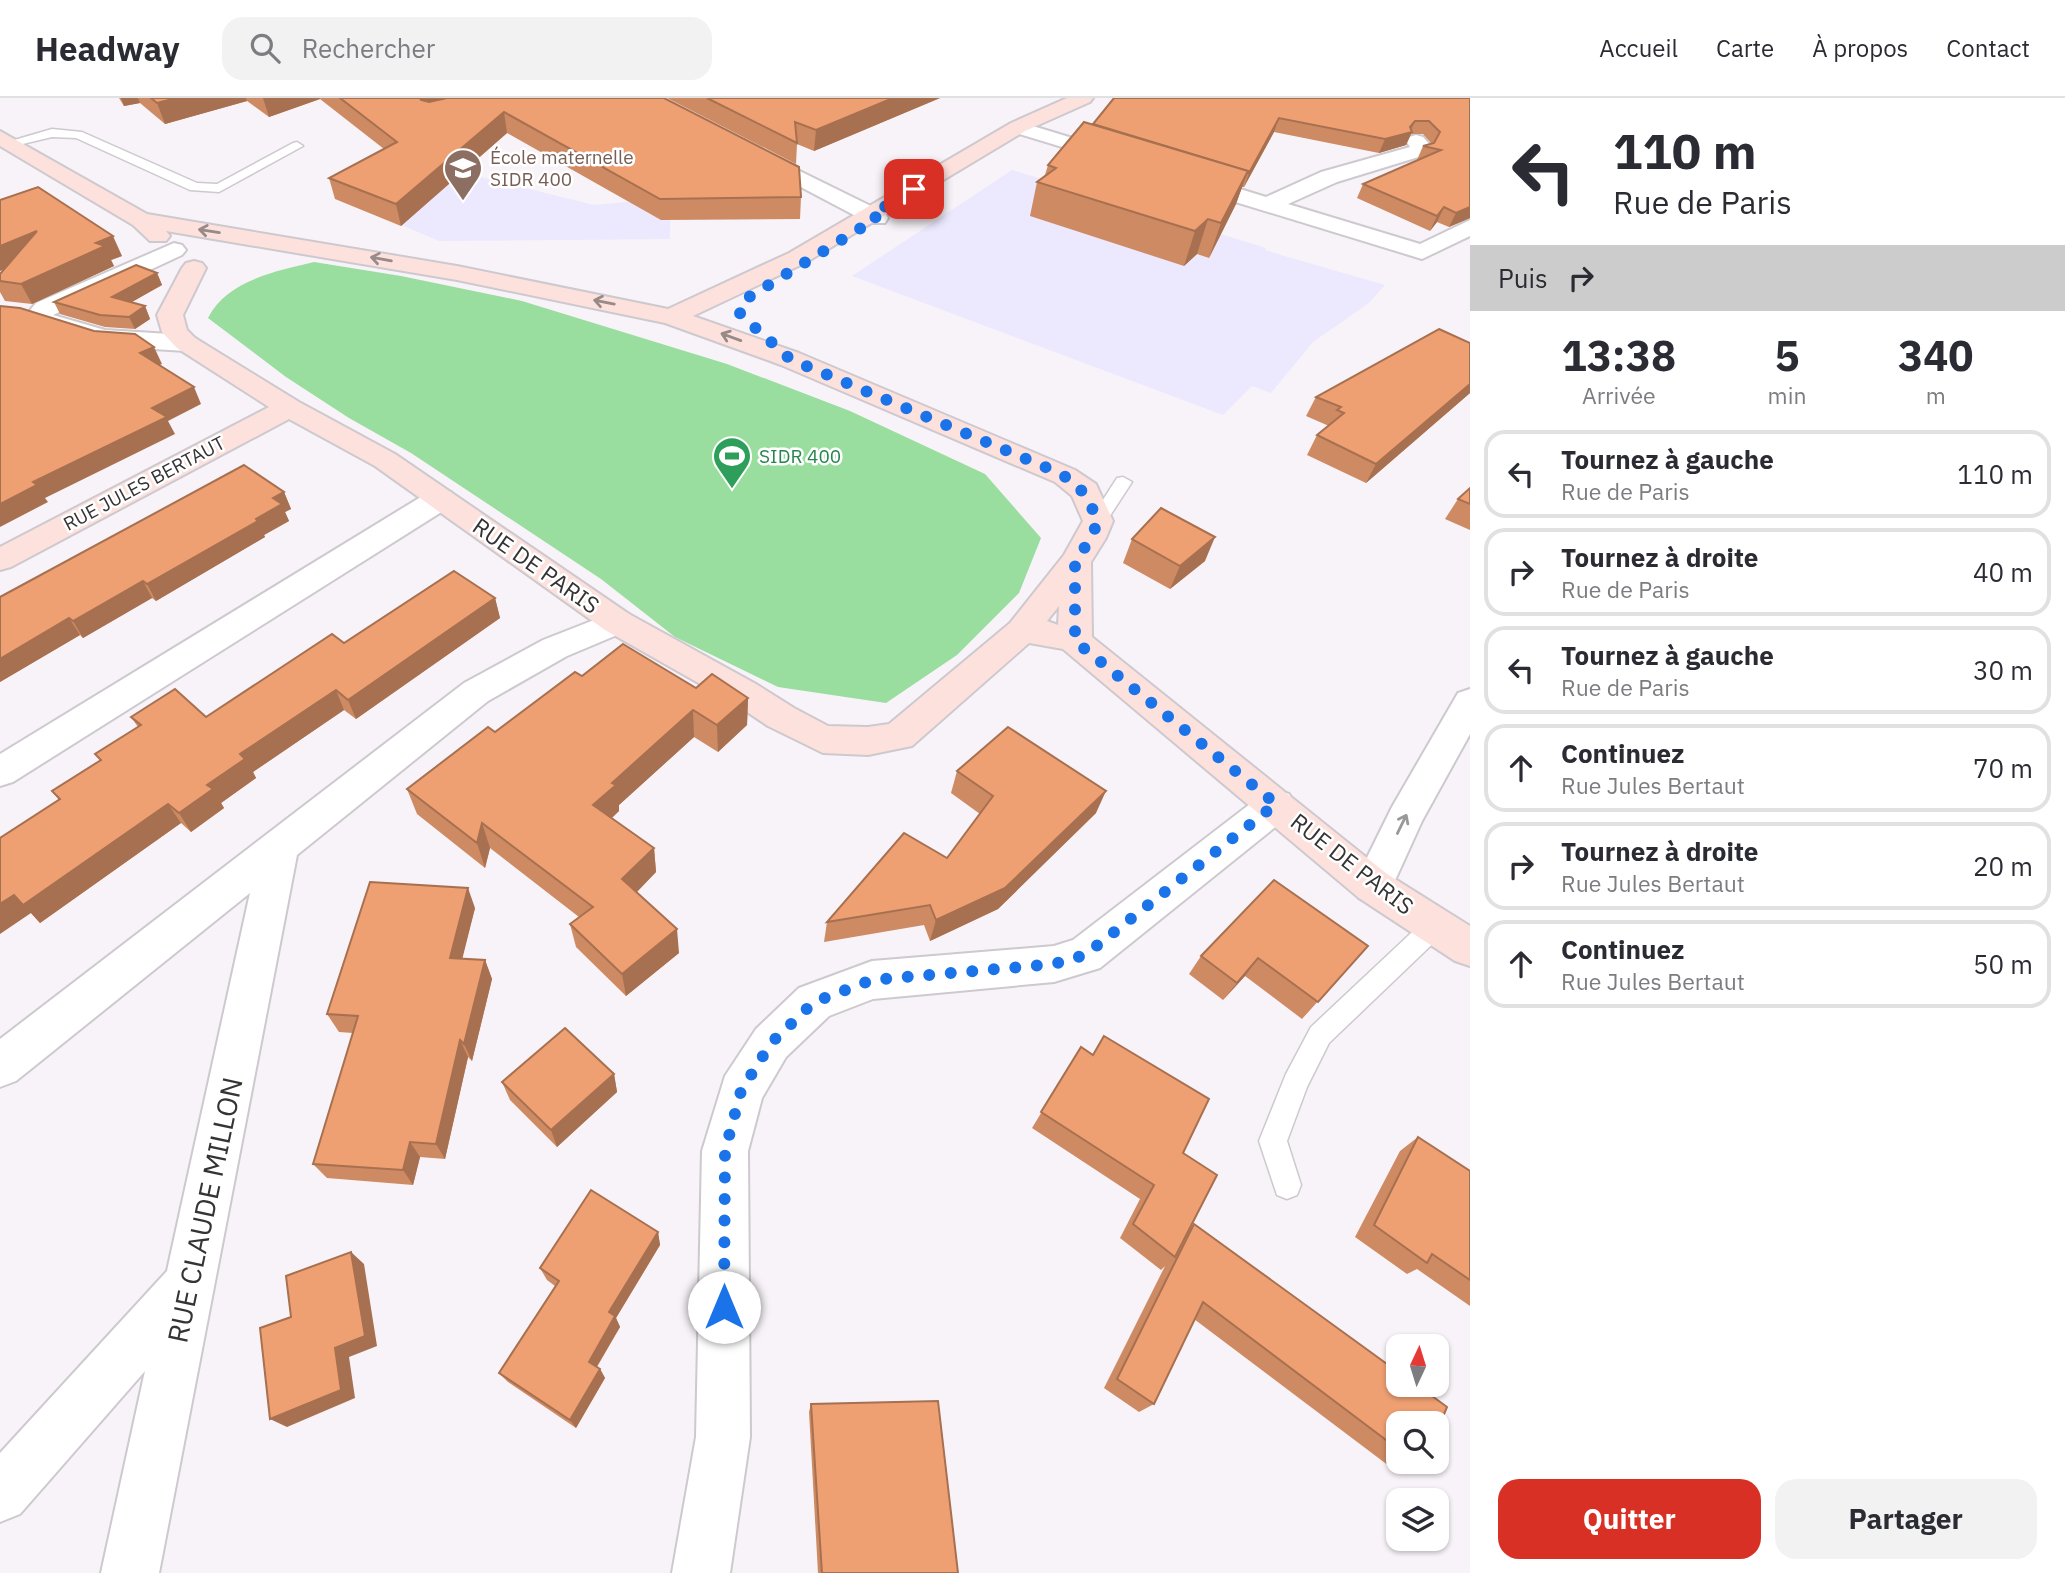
<!DOCTYPE html>
<html lang="fr">
<meta charset="utf-8">
<style>
body{margin:0;font-family:"IBM Plex Sans",sans-serif;background:#f2f2f3;color:#2b2b33;height:100vh;display:flex;flex-direction:column;font-size:26px;white-space:nowrap}
*{box-sizing:border-box;margin:0}
p{font-size:23px;color:#7c7c81}
.icon{flex:none;width:38px;height:38px;fill:none;stroke:currentColor;stroke-width:2;stroke-linecap:round;stroke-linejoin:round}
.map{position:relative;flex:1;overflow:hidden}
.drawer{display:flex;flex-direction:column;background:#fff;width:595px}
.drawer>*{flex:none}
.top-card{background:#fff;color:#2b2b33;overflow:hidden}
.needle{width:46px;rotate:4deg}
.tools{position:absolute;left:1386px;top:1236px;display:grid;gap:14px}
.tools a{display:grid;place-items:center;width:63px;height:63px;border-radius:14px;background:#fff;box-shadow:0 2px 5px #0004;font-size:35px}
.pin{position:absolute;display:grid;place-items:center;width:60px;height:60px;color:#fff;margin:-30px;border-radius:14px;box-shadow:0 4px 10px #0006}
.me{position:absolute;width:77px;margin:-38px;rotate:0deg;stroke-linejoin:round;filter:drop-shadow(0 0 5px #0008)}
.turn{display:flex;align-items:center;gap:24px;height:147px;padding:0 28px;font-size:32px}
.turn .icon{width:91px;height:91px;stroke-width:2.5}
.turn b{display:block;font-size:49px;line-height:60px}
.then{display:flex;align-items:center;height:66px;padding:0 28px;background:#0003;gap:14px;font-size:26px}
.eta{display:flex;justify-content:space-evenly;align-items:center;height:119px;text-align:center}
.eta b{font-size:42px;font-weight:700;line-height:49px}
.action{display:flex;gap:14px;margin-top:auto;padding:14px 28px}
.action a{flex:1;height:80px;border-radius:21px;background:#d93025;color:#fff;font-size:28px;font-weight:700;line-height:80px;text-align:center}
.action a+a{background:#f2f2f3;color:#2b2b33}
ul{padding:0;list-style:none}
li{display:flex;align-items:center;gap:21px;height:88px;margin:0 14px 10px;padding:0 14px;border:4px solid #e1e1e2;border-radius:21px}
li div{flex:1}
li b{display:block;font-size:26px}
li em{font-style:normal}
header{display:flex;align-items:center;gap:42px;box-sizing:border-box;height:98px;padding:0 35px;background:#fff;border-bottom:2px solid #e1e1e2}
header strong{font-size:33px}
nav{display:flex;gap:38px;margin-inline-start:auto;font-size:24px}
.search{width:490px;height:63px;background:#f2f2f3;display:flex;align-items:center;gap:18px;box-sizing:border-box;padding:0 24px;border-radius:21px;color:#7c7c81;font-size:26px}
main{display:flex;flex:1;min-height:0}
.map>svg:first-child{display:block}
.education{fill:#ece8fe}
.green{fill:#99dd9f}
.lines{fill:none;stroke-linecap:round;stroke-linejoin:round}
.lane-casing{stroke:#cdc9ce;stroke-width:3}
.street-casing{stroke:#cdc9ce;stroke-width:4}
.secondary-casing{stroke:#cdc9ce;stroke-width:4}
.lane{fill:#fff;fill-rule:evenodd}
.street{fill:#fff;fill-rule:evenodd}
.secondary{fill:#fde1dc;fill-rule:evenodd}
.wall{fill:#ce8a62}
.shaded-wall{fill:#a77050}
.building{fill:#efa072;stroke:#a77050;stroke-width:2}
.oneway{stroke:#988a88}
.oneway2{stroke:#9a999a}
.route{stroke:#1a73e8;stroke-width:12;stroke-dasharray:0 21.6}
.labels{text-anchor:middle;stroke-width:5;stroke-linejoin:round;paint-order:stroke}
.far-education-label{font-size:19px;fill:#785e54;stroke:#fff;text-anchor:start}
.far-leisure-label{font-size:19px;fill:#27864d;stroke:#fff;text-anchor:start}
.far-street-label{font-size:19px;fill:#343335;stroke:#fff}
.street-label{font-size:23px;fill:#343335;stroke:#fff}
.near-street-label{font-size:28px;fill:#343335;stroke:#fff}
</style>
<header>
<strong>Headway</strong>
<div class="search"><svg class="icon" aria-label="search" viewBox="0 0 24 24"><circle cx="10" cy="10" r="6"/><path d="M15 15l6 6"/></svg>Rechercher</div>
<nav><a>Accueil</a><a>Carte</a><a>À propos</a><a>Contact</a></nav>
</header>
<main>
<div class="map">
<svg width="1470" height="1475" viewBox="0 0 1470 1475">
<rect width="100%" height="100%" fill="#f8f3f8"/>
<g class="education">
<polygon points="1012,72 1266,150 1265,152 1281,157 1385,187 1369,205 1313,244 1271,295 1252,288 1223,317 852,178"/>
<polygon points="461,74 594,107 796,88 800,121 670,122 670,141 439,143 338,100"/>
</g>
<path class="green" d="M 314,164 L 401,178 L 522,203 L 727,266 L 850,313 L 985,376 L 1041,440 L 1019,495 L 957,557 L 886,605 L 778,589 L 675,539 L 601,481 L 411,355 L 349,320 L 286,279 L 208,220 C 227,182 277,173 314,164 Z"/>
<g class="lines">
<defs>
<g id="lane">
<polygon points="52,31 82,34 197,85 217,86 293,45 297,44 303,48 219,94 190,92 76,40 52,39 10,49 4,45"/>
<polygon points="1123,379 1132,384 1104,427 1092,427 1089,423 1092,419 1117,380"/>
<polygon points="1435,818 1444,821 1447,828 1444,835 1329,945 1307,989 1287,1043 1301,1087 1297,1097 1287,1101 1277,1097 1259,1043 1286,976 1311,929 1426,821"/>
</g>
<g id="street">
<polygon points="1023,25 1125,56 1129,60 1125,64 1118,66 1016,35 1013,31 1016,27"/>
<polygon points="1416,37 1423,39 1431,48 1425,57 1337,84 1288,106 1420,146 1470,122 1470,138 1422,161 1180,87 1177,82 1180,77 1188,75 1266,99 1321,74 1410,49 1406,43 1409,39"/>
<polygon points="755,51 885,115 888,120 885,125 869,125 748,61 744,57 748,53"/>
<polygon points="174,145 182,147 186,152 182,157 53,217 105,232 186,237 195,240 199,245 195,250 186,253 103,248 32,226 26,217 36,205"/>
<polygon points="440,392 451,394 455,401 451,408 13,684 0,688 0,656 429,394"/>
<polygon points="617,513 629,516 634,524 629,532 567,558 488,603 297,757 159,1475 101,1475 145,1273 20,1416 0,1424 0,1355 167,1173 250,795 16,983 0,989 0,941 464,585 543,542"/>
<polygon points="1470,591 1470,636 1422,723 1387,800 1373,805 1359,800 1353,788 1392,709 1458,595"/>
<polygon points="1276,692 1289,696 1295,707 1289,718 1100,870 1054,884 873,901 829,918 786,959 762,1000 748,1053 750,1339 730,1475 672,1475 696,1339 702,1053 725,978 756,931 799,890 872,863 1054,848 1073,842 1263,696"/>
</g>
<path id="secondary" d="M 1067,0 L 1093,0 L 1090,4 L 1025,33 L 805,165 L 693,218 L 799,255 L 1075,372 L 1096,386 L 1113,423 L 1106,440 L 1091,464 L 1092,539 L 1387,776 L 1470,828 L 1470,868 L 1455,863 L 1359,800 L 1063,551 L 1029,545 L 912,648 L 868,657 L 823,655 L 768,628 L 732,604 L 605,532 L 375,368 L 289,321 L 11,469 L 0,472 L 0,449 L 269,309 L 177,250 L 162,234 L 157,217 L 182,170 L 186,165 L 194,163 L 202,165 L 206,170 L 183,217 L 187,232 L 195,240 L 299,304 L 395,356 L 629,516 L 756,586 L 794,610 L 828,628 L 868,629 L 889,626 L 1010,525 L 1064,457 L 1083,423 L 1072,398 L 1055,384 L 781,267 L 665,225 L 457,182 L 166,133 L 170,138 L 166,143 L 150,143 L 133,127 L 0,48 L 0,33 L 147,116 L 457,168 L 668,211 L 789,155 L 1011,25 ZM 1059,508 L 1058,527 L 1047,523 Z"/>
</defs>
<use href="#lane" class="lane-casing"/>
<use href="#street" class="street-casing"/>
<use href="#secondary" class="secondary-casing"/>
<use href="#lane" class="lane"/>
<use href="#street" class="street"/>
<use href="#secondary" class="secondary"/>
</g>
<g class="wall">
<polygon points="119,0 664,0 801,99 800,121 661,122 507,35 401,128 335,101 329,80 384,51 320,1 269,19 247,3 165,26 140,5 124,8"/>
<polygon points="667,0 940,0 814,53 797,46 796,66"/>
<polygon points="1470,0 1470,120 1449,129 1437,124 1430,133 1357,100 1363,86 1417,62 1423,48 1431,45 1423,36 1411,36 1406,47 1379,55 1274,34 1244,89 1242,89 1236,106 1209,160 1197,156 1184,168 1030,118 1037,84 1045,77 1048,67 1093,26"/>
<polygon points="0,102 122,158 111,162 114,168 32,206 5,203 0,194 0,176 4,171 0,173"/>
<polygon points="157,175 162,187 131,204 145,208 150,221 135,231 105,229 60,216 54,204"/>
<polygon points="1470,245 1470,295 1366,385 1307,357 1317,337 1329,328 1306,318 1316,299"/>
<polygon points="1470,390 1470,432 1445,421 1458,401"/>
<polygon points="284,394 291,411 285,414 289,423 264,437 265,439 156,503 152,500 83,540 80,537 0,584 0,499"/>
<polygon points="1132,441 1205,463 1170,491 1123,465"/>
<polygon points="495,500 500,520 356,621 344,612 253,674 256,680 221,705 224,710 191,734 181,725 40,825 31,815 59,702 52,693 100,662 95,656 138,629 131,619 206,619 344,545"/>
<polygon points="582,578 748,600 747,627 718,654 694,639 619,707 619,713 612,720 654,750 656,774 637,794 679,855 626,898 576,849 570,826 579,819 490,750 485,770 417,716 407,691"/>
<polygon points="957,673 1096,715 998,811 930,843 924,827 824,844 827,824 947,760 980,716 951,695"/>
<polygon points="475,810 462,860 485,862 492,881 472,963 468,959 445,1061 420,1059 413,1087 327,1080 313,1066 353,935 339,934 327,916"/>
<polygon points="1368,848 1302,921 1245,878 1223,902 1189,876 1201,858"/>
<polygon points="1081,949 1183,1055 1191,1129 1194,1126 1398,1325 1398,1363 1424,1363 1422,1368 1397,1374 1194,1221 1154,1306 1139,1314 1104,1290 1165,1168 1161,1172 1120,1140 1140,1101 1032,1030"/>
<polygon points="614,976 617,994 557,1049 510,1002 502,984"/>
<polygon points="1418,1039 1470,1073 1470,1208 1417,1171 1407,1176 1355,1139 1400,1053"/>
<polygon points="658,1134 660,1147 616,1220 620,1229 597,1269 600,1271 605,1280 576,1330 508,1284 499,1275 555,1188 547,1182 540,1170"/>
<polygon points="811,1306 958,1475 818,1475 809,1314"/>
</g>
<g class="shaded-wall">
<polygon points="121,0 138,0 140,5 124,8"/>
<polygon points="176,0 246,0 247,3 165,26 157,5"/>
<polygon points="263,0 320,0 320,1 269,19"/>
<polygon points="417,0 469,0 420,16"/>
<polygon points="893,0 940,0 814,53 816,32"/>
<polygon points="504,14 507,35 401,128 396,106"/>
<polygon points="1279,20 1274,34 1244,89 1249,75"/>
<polygon points="1415,23 1410,34 1412,34 1406,47 1379,55 1385,41 1410,29"/>
<polygon points="1248,73 1236,106 1209,160 1221,125"/>
<polygon points="1444,109 1437,124 1430,133 1437,118"/>
<polygon points="1470,109 1470,120 1449,129 1456,115"/>
<polygon points="1208,121 1197,156 1184,168 1195,133"/>
<polygon points="37,133 47,153 0,173 0,148"/>
<polygon points="113,138 122,158 111,162 114,168 32,206 21,186 96,145"/>
<polygon points="157,175 162,187 118,212 112,199"/>
<polygon points="145,208 150,221 135,231 129,219"/>
<polygon points="154,249 162,266 148,272 140,255"/>
<polygon points="1470,286 1470,295 1366,385 1376,366"/>
<polygon points="194,289 201,306 168,323 175,336 45,400 48,404 0,429 0,406 152,310"/>
<polygon points="284,394 291,411 285,414 289,423 264,437 265,439 156,503 147,486 273,400"/>
<polygon points="1215,439 1205,463 1170,491 1180,468"/>
<polygon points="143,483 152,500 83,540 73,523"/>
<polygon points="495,500 500,520 356,621 348,602"/>
<polygon points="69,520 80,537 0,584 0,561"/>
<polygon points="336,592 344,612 253,674 256,680 221,705 224,710 191,734 179,715 207,687 240,656"/>
<polygon points="748,600 747,627 718,654 717,627"/>
<polygon points="693,612 694,639 619,707 619,713 598,732 593,707 612,685"/>
<polygon points="1106,693 1096,715 998,811 930,843 936,822"/>
<polygon points="168,706 181,725 40,825 31,815 0,836 0,806 14,797"/>
<polygon points="482,725 490,750 485,770 477,745"/>
<polygon points="654,750 656,774 626,805 622,781"/>
<polygon points="468,790 475,810 458,878 450,860"/>
<polygon points="677,831 679,855 626,898 622,876"/>
<polygon points="1258,860 1245,878 1223,902 1237,885"/>
<polygon points="485,862 492,881 472,963 464,946"/>
<polygon points="460,942 468,959 445,1061 436,1046"/>
<polygon points="614,976 617,994 557,1049 551,1032"/>
<polygon points="410,1044 420,1059 413,1087 403,1072"/>
<polygon points="658,1134 660,1147 616,1220 620,1229 594,1273 589,1264 609,1214"/>
<polygon points="351,1154 364,1166 377,1248 349,1259 355,1300 287,1329 270,1321 335,1250"/>
<polygon points="600,1271 605,1280 576,1330 570,1322"/>
</g>
<g class="building">
<polygon points="151,0 176,0 157,5"/>
<polygon points="340,0 420,0 421,2 429,4 447,0 664,0 799,69 801,99 660,101 504,14 396,106 329,80 397,44"/>
<polygon points="707,0 893,0 816,32 795,24 797,45"/>
<polygon points="1114,0 1470,0 1470,109 1456,115 1444,109 1437,118 1363,86 1441,52 1423,48 1434,45 1440,34 1429,23 1415,23 1410,29 1412,34 1385,41 1279,20 1249,75 1247,74 1248,73 1093,26"/>
<polygon points="1084,24 1248,73 1221,125 1208,121 1195,133 1037,84 1056,70 1048,67"/>
<polygon points="38,89 113,138 96,145 105,148 21,186 0,183 0,176 37,133 0,148 0,102"/>
<polygon points="136,167 157,175 112,199 145,208 129,219 100,217 54,204"/>
<polygon points="0,208 20,210 94,233 135,236 154,249 140,255 194,289 152,310 167,319 33,384 37,387 0,406"/>
<polygon points="1439,231 1470,245 1470,286 1376,366 1317,337 1344,315 1337,312 1341,309 1316,299"/>
<polygon points="244,367 284,394 273,400 282,406 256,421 258,423 147,486 143,483 73,523 69,520 0,561 0,499"/>
<polygon points="1470,390 1470,406 1458,401"/>
<polygon points="1161,410 1215,439 1180,468 1132,441"/>
<polygon points="454,473 495,500 348,602 336,592 240,656 245,661 207,687 213,691 179,715 168,706 23,807 14,797 0,806 0,740 60,701 52,693 101,662 95,656 141,627 131,619 175,591 206,619 332,536 344,545"/>
<polygon points="623,546 696,590 712,576 748,600 717,627 693,612 612,685 616,687 593,707 654,750 622,781 677,831 622,876 570,826 593,809 482,725 477,745 407,691 488,629 495,634 575,574 582,578"/>
<polygon points="1008,629 1106,693 1005,790 936,822 930,807 827,824 904,735 947,760 993,698 957,673"/>
<polygon points="1274,782 1368,848 1318,904 1258,860 1237,885 1201,858"/>
<polygon points="370,784 468,790 450,860 485,862 464,946 460,942 436,1046 410,1044 403,1072 313,1066 358,918 327,916"/>
<polygon points="565,930 614,976 551,1032 502,984"/>
<polygon points="1104,938 1209,1001 1183,1055 1217,1077 1175,1159 1133,1126 1154,1087 1041,1014 1081,949 1093,957"/>
<polygon points="1418,1039 1470,1073 1470,1182 1432,1156 1427,1165 1374,1127"/>
<polygon points="591,1092 658,1134 609,1214 615,1218 589,1264 600,1271 570,1322 499,1275 559,1183 540,1170"/>
<polygon points="1194,1126 1398,1274 1398,1286 1416,1286 1447,1309 1437,1333 1437,1325 1398,1325 1398,1351 1203,1204 1154,1306 1117,1281"/>
<polygon points="351,1154 365,1238 335,1250 341,1292 270,1321 260,1230 291,1219 286,1178"/>
<polygon points="938,1303 958,1475 822,1475 811,1306"/>
<polygon points="1415,1363 1424,1363 1422,1368"/>
</g>
<defs><path id="oneway-shaft" d="M-6 0H5M1.5-3L5.5 0L1.5 3" fill="none" stroke-width="1.6" stroke-linecap="round" stroke-linejoin="round" transform="scale(1.75)"/></defs>
<g class="oneway">
<use href="#oneway-shaft" transform="translate(209 133) rotate(-171)"/>
<use href="#oneway-shaft" transform="translate(381 161) rotate(-170)"/>
<use href="#oneway-shaft" transform="translate(604 204) rotate(-169)"/>
<use href="#oneway-shaft" transform="translate(731 239) rotate(-160)"/>
</g>
<use class="oneway2" href="#oneway-shaft" transform="translate(1402 726) rotate(-64)"/>
<g class="lines">
<path class="route" d="M 724,1209 L 725,1053 L 741,993 L 771,945 L 814,904 L 872,882 L 1054,866 L 1085,857 L 1276,706 L 1075,543 L 1075,464 L 1091,440 L 1098,423 C 1085,394 1079,384 1050,371 L 790,261 L 740,216 L 741,204 L 877,120 L 871,117 L 914,91"/>
</g>
<defs>
<symbol id="school-pin" viewBox="-11 -11 22 30"><path d="M0 17L-7.5 6A9.5 9.5 0 1 1 7.5 6Z" fill="#8d6e63" stroke="#fff"/><path d="M0-5L7-2L0 1L-7-2ZM-4 1L0 2.5L4 1V4Q0 6-4 4Z" fill="#fff"/></symbol>
<symbol id="stadium-pin" viewBox="-11 -11 22 30"><path d="M0 17L-7.5 6A9.5 9.5 0 1 1 7.5 6Z" fill="#2e9e5b" stroke="#fff"/><path d="M0-5a6.5 5 0 1 0 0 10a6.5 5 0 1 0 0-10ZM-3.5-1.8h7v3.6h-7Z" fill="#fff"/></symbol>
</defs>
<g fill-rule="evenodd">
<use href="#school-pin" x="441" y="48" width="44" height="60"/>
<use href="#stadium-pin" x="710" y="336" width="44" height="60"/>
</g>
<g class="labels">
<g class="far-education-label">
<text x="490" y="66">École maternelle<tspan x="490" dy="22">SIDR 400</tspan></text>
</g>
<g class="far-leisure-label">
<text x="759" y="365">SIDR 400</text>
</g>
<g class="far-street-label">
<text transform="translate(144 385) rotate(-28)" y="7">RUE JULES BERTAUT</text>
</g>
<g class="street-label">
<text transform="translate(536 468) rotate(35)" y="8">RUE DE PARIS</text>
<text transform="translate(1352 766) rotate(38)" y="8">RUE DE PARIS</text>
</g>
<g class="near-street-label">
<text transform="translate(205 1112) rotate(-78)" y="10">RUE CLAUDE MILLON</text>
</g>
</g>
</svg>
<div class="tools">
<a><svg class="needle" viewBox="-14 -14 28 28"><path d="M0-13l5 13h-10z" fill="#e53935"/><path d="M0 13l5-13h-10z" fill="#7c7c81"/></svg></a>
<a><svg class="icon" aria-label="search" viewBox="0 0 24 24"><circle cx="10" cy="10" r="6"/><path d="M15 15l6 6"/></svg></a>
<a><svg class="icon" aria-label="layers" viewBox="0 0 24 24"><path d="M12 4l9 5-9 5-9-5zM3 14l9 5 9-5"/></svg></a>
</div>
<div class="pin" style="left:914px;top:91px;background:#d93025"><svg class="icon" aria-label="arrive" viewBox="0 0 24 24"><path d="M6 21V4h12l-3 4 3 4H6"/></svg></div>
<svg class="me" style="left:724px;top:1209px" viewBox="-20 -20 40 40"><circle r="19" fill="#fff"/><path d="M0-13L10 11 0 6-10 11z" fill="#1a73e8"/></svg>
</div>
<section class="drawer">
<div class="top-card">
<div class="turn"><svg class="icon" aria-label="left" viewBox="0 0 24 24"><path d="M17 20v-9H6M10 6l-5 5 5 5"/></svg><div><b>110 m</b>Rue de Paris</div></div>
<div class="then">Puis<svg class="icon" aria-label="right" viewBox="0 0 24 24"><path d="M7 20v-9h11M14 6l5 5-5 5"/></svg></div>
</div>
<div class="eta">
<div><b>13:38</b><p>Arrivée</p></div>
<div><b>5</b><p>min</p></div>
<div><b>340</b><p>m</p></div>
</div>
<ul>
<li><svg class="icon" aria-label="left" viewBox="0 0 24 24"><path d="M17 20v-9H6M10 6l-5 5 5 5"/></svg><div><b>Tournez à gauche</b><p>Rue de Paris</p></div><em>110 m</em></li>
<li><svg class="icon" aria-label="right" viewBox="0 0 24 24"><path d="M7 20v-9h11M14 6l5 5-5 5"/></svg><div><b>Tournez à droite</b><p>Rue de Paris</p></div><em>40 m</em></li>
<li><svg class="icon" aria-label="left" viewBox="0 0 24 24"><path d="M17 20v-9H6M10 6l-5 5 5 5"/></svg><div><b>Tournez à gauche</b><p>Rue de Paris</p></div><em>30 m</em></li>
<li><svg class="icon" aria-label="ahead" viewBox="0 0 24 24"><path d="M12 20V5M6 11l6-6 6 6"/></svg><div><b>Continuez</b><p>Rue Jules Bertaut</p></div><em>70 m</em></li>
<li><svg class="icon" aria-label="right" viewBox="0 0 24 24"><path d="M7 20v-9h11M14 6l5 5-5 5"/></svg><div><b>Tournez à droite</b><p>Rue Jules Bertaut</p></div><em>20 m</em></li>
<li><svg class="icon" aria-label="ahead" viewBox="0 0 24 24"><path d="M12 20V5M6 11l6-6 6 6"/></svg><div><b>Continuez</b><p>Rue Jules Bertaut</p></div><em>50 m</em></li>
</ul>
<div class="action"><a>Quitter</a><a>Partager</a></div>
</section>
</main>
